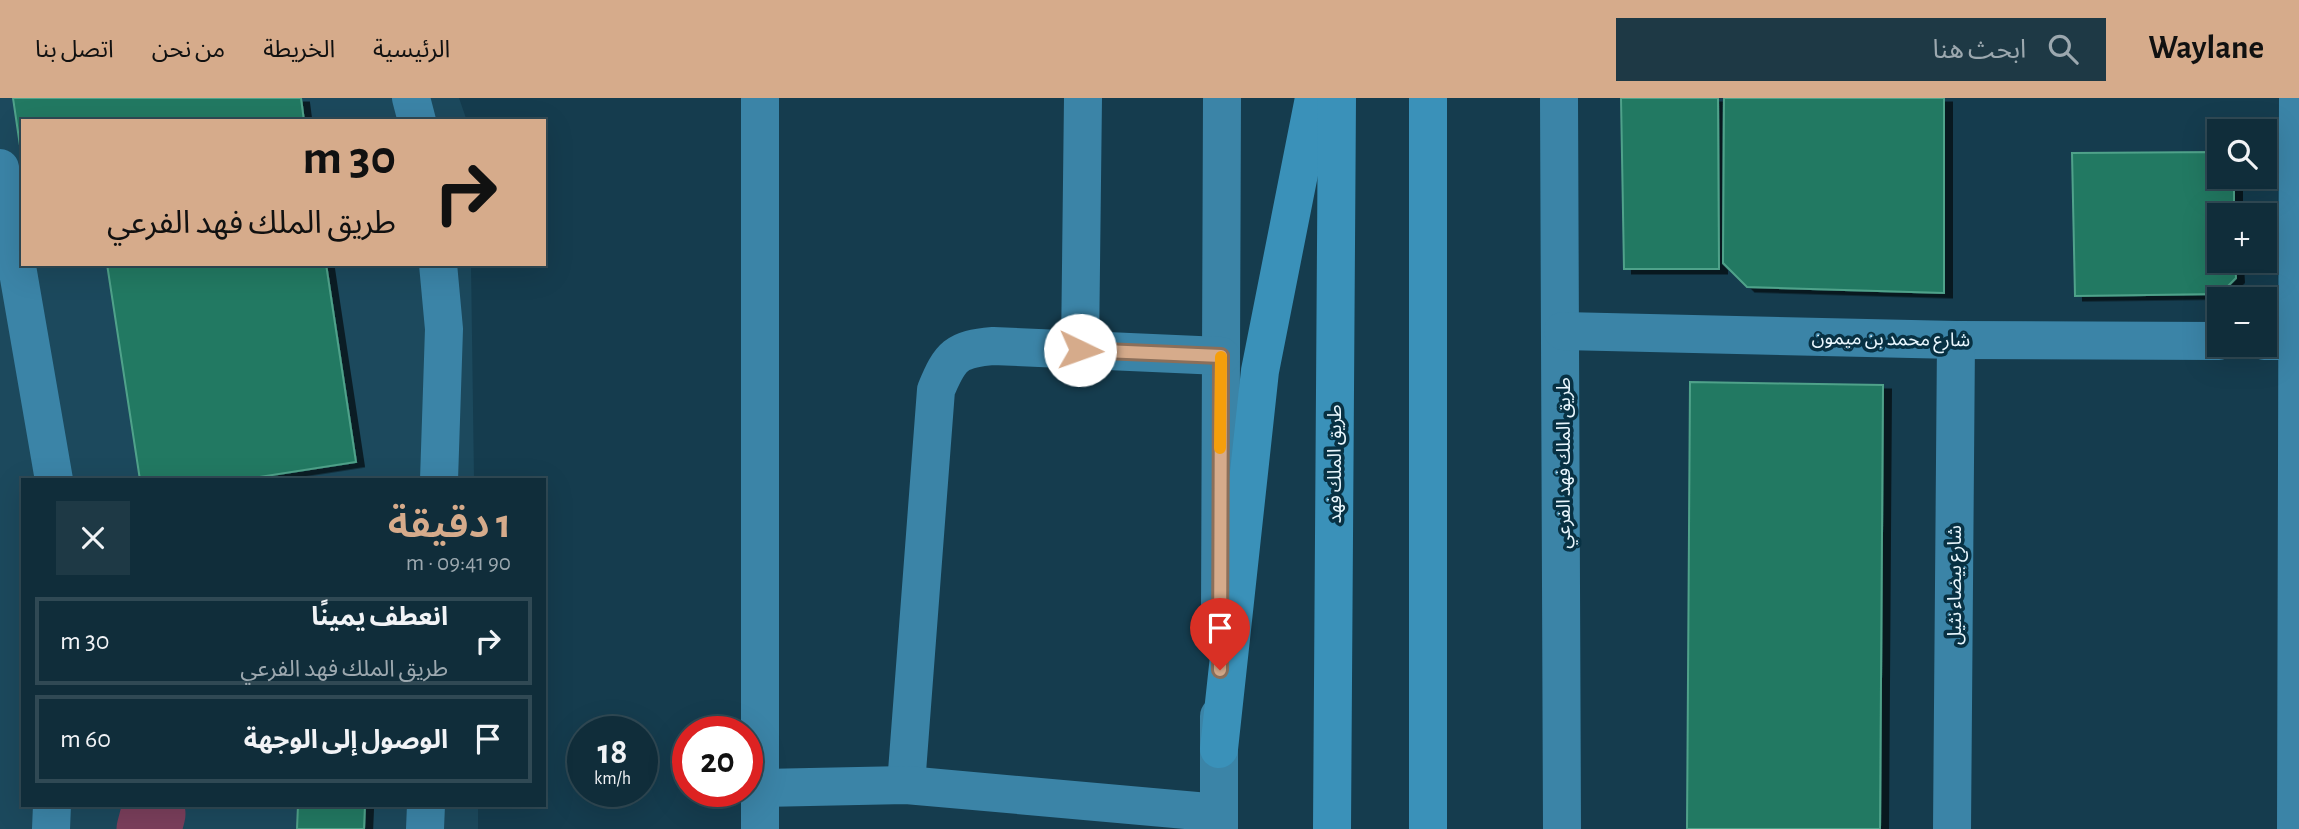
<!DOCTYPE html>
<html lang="ar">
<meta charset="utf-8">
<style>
body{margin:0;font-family:"Alegreya Sans","Noto Sans Arabic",sans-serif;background:#1e3945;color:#f1f3f6;direction:rtl;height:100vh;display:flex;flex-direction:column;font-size:26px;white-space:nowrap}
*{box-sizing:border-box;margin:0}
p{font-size:23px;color:#9ca8af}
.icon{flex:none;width:38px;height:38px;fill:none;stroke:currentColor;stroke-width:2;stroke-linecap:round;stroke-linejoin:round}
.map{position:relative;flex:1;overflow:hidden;direction:ltr}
.details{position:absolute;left:21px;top:380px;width:525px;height:329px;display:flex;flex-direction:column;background:#102d3a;border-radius:0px;box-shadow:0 7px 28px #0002,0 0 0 2px #304954;direction:rtl}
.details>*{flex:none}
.top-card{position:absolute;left:21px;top:21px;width:525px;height:147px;border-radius:0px;box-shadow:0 7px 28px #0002,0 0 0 2px #304954;direction:rtl;background:#d6ab8b;color:#111;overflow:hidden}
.fabs{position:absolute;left:2207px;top:21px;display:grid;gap:14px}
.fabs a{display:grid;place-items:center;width:70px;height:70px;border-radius:0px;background:#102d3a;box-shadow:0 7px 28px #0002,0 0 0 2px #304954;font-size:35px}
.speed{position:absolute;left:567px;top:618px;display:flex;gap:14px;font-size:35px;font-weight:700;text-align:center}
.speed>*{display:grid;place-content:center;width:91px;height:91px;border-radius:50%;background:#102d3a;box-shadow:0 7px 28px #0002,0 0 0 2px #304954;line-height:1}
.speed small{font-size:18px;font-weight:400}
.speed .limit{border:10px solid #d22;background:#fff;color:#111}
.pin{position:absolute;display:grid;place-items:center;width:60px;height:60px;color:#fff;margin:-72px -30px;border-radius:50% 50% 50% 0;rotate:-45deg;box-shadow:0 0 7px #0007}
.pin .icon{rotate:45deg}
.me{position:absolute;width:77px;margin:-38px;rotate:93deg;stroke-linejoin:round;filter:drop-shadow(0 0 5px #0008)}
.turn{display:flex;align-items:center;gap:24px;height:147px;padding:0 35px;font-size:32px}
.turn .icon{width:91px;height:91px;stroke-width:2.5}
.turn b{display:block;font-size:49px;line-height:60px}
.round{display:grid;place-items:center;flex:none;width:74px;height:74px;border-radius:0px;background:#1e3945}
.overview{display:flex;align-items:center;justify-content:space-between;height:119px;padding:0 35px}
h1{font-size:42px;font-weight:600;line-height:52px;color:#d6ab8b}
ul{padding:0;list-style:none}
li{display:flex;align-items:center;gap:21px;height:88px;margin:0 14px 10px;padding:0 21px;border:4px solid #304954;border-radius:0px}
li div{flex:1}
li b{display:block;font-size:26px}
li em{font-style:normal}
header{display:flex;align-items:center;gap:42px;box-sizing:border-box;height:98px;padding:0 35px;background:#d6ab8b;color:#111}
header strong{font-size:33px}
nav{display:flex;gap:38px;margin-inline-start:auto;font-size:24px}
.search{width:490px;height:63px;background:#1e3945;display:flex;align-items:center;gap:18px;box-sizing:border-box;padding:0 24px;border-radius:0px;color:#9ca8af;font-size:26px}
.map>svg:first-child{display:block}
.built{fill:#1c495d}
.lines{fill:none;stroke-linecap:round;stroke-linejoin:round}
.river{stroke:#7b3f5c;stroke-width:65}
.building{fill:#227962;stroke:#50a28a;stroke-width:2;filter:url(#shadow)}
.minor{stroke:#3b84a7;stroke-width:38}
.highway{stroke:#3a91b9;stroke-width:38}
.route-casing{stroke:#8b6f5a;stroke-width:18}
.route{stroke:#d6ab8b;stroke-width:12}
.slow{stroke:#f59e0b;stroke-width:12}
.labels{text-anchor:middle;stroke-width:7;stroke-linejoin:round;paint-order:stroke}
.street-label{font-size:19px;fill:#e9f7fe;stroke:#083143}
</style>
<header>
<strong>Waylane</strong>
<div class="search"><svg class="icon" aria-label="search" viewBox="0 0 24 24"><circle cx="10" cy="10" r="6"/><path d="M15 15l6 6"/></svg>ابحث هنا</div>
<nav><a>الرئيسية</a><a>الخريطة</a><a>من نحن</a><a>اتصل بنا</a></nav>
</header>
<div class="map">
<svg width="2299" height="731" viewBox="0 0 2299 731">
<defs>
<filter id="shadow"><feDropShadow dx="8" dy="4.5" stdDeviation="0" flood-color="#0009"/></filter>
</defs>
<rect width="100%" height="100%" fill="#153c4e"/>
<polygon class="built" points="0,0 459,0 467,23 23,23 23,166 471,166 474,381 23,382 23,707 478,707 478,731 0,731"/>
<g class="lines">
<polyline class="river" points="149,731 153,716"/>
</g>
<g class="building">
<polygon points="13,0 301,0 304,23 23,23 23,68"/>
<polygon points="1621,0 1718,0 1719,171 1624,171"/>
<polygon points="1724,0 1944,0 1944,195 1747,189 1723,165"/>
<polygon points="2219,54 2219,79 2234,79 2234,117 2219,117 2219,163 2235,163 2236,180 2220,196 2075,198 2072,55"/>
<polygon points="107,166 326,166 356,364 240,382 140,382"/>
<polygon points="1690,284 1883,287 1880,731 1687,731"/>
<polygon points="298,707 365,707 364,731 297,731"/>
</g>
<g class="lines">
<g class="minor">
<polyline points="411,0 417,23"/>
<polyline points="1559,0 1562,731"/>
<polyline points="0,70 54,382"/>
<polyline points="438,166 444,231 439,382"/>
<polyline points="1563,233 1956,242 2219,243"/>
<polyline points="2264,243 2297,243"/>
<polyline points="1080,252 1083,0"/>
<polyline points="1220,516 1222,0"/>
<path d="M 906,687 L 936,292 C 950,258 956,251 993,248 L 1221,258"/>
<polyline points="762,690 906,687 1219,715"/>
<polyline points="51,731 52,707"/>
<polyline points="425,731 426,707"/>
<polyline points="760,731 760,0"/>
<polyline points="1219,731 1219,618"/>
<polyline points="1952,731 1956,242"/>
<polyline points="2296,731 2298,0"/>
</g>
<g class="highway">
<polyline points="1428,0 1428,731"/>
<polyline points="1219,651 1260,273 1314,0"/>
<polyline points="1332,731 1337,0"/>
</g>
</g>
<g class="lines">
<defs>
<polyline id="route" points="1080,252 1221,258 1220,572"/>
</defs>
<use href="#route" class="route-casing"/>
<use href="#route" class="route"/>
<polyline class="slow" points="1220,350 1221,259"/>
</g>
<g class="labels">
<g class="street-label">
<text transform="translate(1891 240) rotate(1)" y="7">شارع محمد بن ميمون</text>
<text transform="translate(1563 365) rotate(-90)" y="7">طريق الملك فهد الفرعي</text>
<text transform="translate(1334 366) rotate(-90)" y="7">طريق الملك فهد</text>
<text transform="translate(1954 487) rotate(-90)" y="7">شارع بيضاء نثيل</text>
</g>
</g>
</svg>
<div class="fabs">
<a><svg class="icon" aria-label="search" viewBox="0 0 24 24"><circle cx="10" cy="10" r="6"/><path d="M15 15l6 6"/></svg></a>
<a>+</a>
<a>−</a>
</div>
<div class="speed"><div>18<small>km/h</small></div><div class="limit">20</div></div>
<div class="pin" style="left:1220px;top:572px;background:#d93025"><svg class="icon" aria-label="arrive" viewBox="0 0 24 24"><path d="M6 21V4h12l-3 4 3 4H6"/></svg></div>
<svg class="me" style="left:1080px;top:252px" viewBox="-20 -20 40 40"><circle r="19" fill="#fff"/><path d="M0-13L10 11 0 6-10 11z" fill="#d6ab8b"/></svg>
<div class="top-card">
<div class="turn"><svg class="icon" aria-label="right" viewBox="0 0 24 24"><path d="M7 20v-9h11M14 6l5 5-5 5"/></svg><div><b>30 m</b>طريق الملك فهد الفرعي</div></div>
</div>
<section class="details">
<div class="overview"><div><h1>1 دقيقة</h1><p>90 m · 09:41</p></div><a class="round"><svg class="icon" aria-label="close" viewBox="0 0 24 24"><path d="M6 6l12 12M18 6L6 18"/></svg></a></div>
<ul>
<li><svg class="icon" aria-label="right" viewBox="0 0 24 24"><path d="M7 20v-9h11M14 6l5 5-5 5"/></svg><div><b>انعطف يمينًا</b><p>طريق الملك فهد الفرعي</p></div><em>30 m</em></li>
<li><svg class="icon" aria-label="arrive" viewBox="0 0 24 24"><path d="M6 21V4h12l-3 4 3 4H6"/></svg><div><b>الوصول إلى الوجهة</b></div><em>60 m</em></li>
</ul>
</section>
</div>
